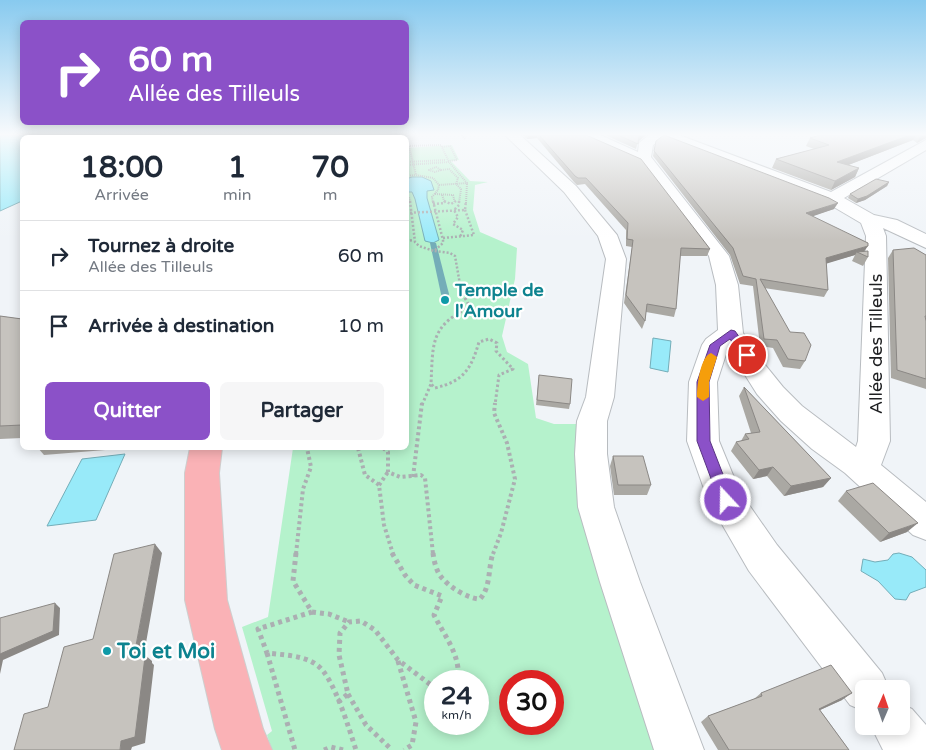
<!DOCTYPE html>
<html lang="fr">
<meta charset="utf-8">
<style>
body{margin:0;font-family:"Varela Round",sans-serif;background:#f6f6f7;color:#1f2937;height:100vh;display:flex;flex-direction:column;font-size:19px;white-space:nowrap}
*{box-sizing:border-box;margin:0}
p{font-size:16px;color:#747a83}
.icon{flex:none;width:28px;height:28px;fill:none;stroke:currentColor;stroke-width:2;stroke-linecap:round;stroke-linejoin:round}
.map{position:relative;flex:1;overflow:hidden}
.sheet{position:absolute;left:20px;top:135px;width:389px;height:315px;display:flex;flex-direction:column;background:#fff;border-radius:8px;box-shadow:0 2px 12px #0003}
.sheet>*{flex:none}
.hud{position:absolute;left:20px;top:20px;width:389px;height:105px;border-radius:8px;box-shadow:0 2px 12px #0003;background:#8b51c8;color:#fff;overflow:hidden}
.needle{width:32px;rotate:2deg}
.tools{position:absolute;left:855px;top:680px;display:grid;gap:10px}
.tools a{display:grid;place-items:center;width:55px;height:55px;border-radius:8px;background:#fff;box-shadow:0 2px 12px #0003;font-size:25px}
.speed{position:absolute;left:424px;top:670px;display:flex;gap:10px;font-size:25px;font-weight:700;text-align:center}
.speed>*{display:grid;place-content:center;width:65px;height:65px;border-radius:50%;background:#fff;box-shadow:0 2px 12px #0003;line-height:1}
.speed small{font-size:12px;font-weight:400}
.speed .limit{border:8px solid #d22;background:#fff;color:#111}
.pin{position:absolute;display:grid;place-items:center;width:42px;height:42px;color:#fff;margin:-21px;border:2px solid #fff;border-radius:50%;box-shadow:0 1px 5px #0007}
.me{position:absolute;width:55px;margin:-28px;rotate:339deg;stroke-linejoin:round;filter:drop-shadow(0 0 4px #0008)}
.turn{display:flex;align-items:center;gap:18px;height:105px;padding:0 25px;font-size:22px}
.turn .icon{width:65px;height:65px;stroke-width:2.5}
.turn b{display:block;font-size:35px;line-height:42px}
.eta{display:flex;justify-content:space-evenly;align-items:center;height:85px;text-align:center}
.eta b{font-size:30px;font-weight:700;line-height:35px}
.button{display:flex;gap:10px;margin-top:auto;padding:10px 25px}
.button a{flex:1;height:58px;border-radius:8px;background:#8b51c8;color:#fff;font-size:20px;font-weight:700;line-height:58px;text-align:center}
.button a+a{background:#f6f6f7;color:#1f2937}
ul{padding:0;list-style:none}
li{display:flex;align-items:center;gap:15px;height:70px;padding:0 25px;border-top:1px solid #e0e1e3}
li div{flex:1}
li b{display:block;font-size:19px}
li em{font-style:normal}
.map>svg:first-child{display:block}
.green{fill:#b5f2cc;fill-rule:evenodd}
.water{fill:#98eaf9;stroke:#74adb8}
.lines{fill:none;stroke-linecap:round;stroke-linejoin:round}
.stream{fill:#74adb8;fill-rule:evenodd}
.minor-casing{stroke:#b8bcc0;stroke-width:2}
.major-casing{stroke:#cecece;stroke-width:2}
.path-far4{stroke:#abafb2;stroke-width:2;stroke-dasharray:1 1;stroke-linecap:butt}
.path-far3{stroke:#abafb2;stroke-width:2.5;stroke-dasharray:2 2;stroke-linecap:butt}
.path-far2{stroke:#abafb2;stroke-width:3;stroke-dasharray:2.5 2.5;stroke-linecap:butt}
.path-far1{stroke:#abafb2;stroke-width:4;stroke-dasharray:3 3;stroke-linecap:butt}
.path{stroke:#abafb2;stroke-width:5;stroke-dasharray:4 4;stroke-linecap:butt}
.minor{fill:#fff;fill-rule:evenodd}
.major{fill:#fab2b6;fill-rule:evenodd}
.wall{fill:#aaa8a3}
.shaded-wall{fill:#8b8885}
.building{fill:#c6c3be;stroke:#8b8885}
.route{fill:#8b51c8;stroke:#5a3582}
.slow{fill:#f59e0b}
.culture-dot{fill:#0f9aa8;stroke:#fff;stroke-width:2}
.labels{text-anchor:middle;stroke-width:4.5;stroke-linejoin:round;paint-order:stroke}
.culture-label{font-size:18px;font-weight:bold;fill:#0d838f;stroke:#fff;text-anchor:start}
.street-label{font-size:18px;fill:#1f2022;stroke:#fff}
.near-culture-label{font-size:21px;font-weight:bold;fill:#0d838f;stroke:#fff;text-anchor:start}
</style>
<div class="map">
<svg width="926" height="750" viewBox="0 0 926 750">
<rect width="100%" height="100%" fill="#f0f4f8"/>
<path class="green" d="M 452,145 L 459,160 L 451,161 L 470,181 L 488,182 L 475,185 L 473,210 L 480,232 L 517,248 L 515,279 L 502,336 L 507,352 L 528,364 L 536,418 L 554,424 L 577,424 L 580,450 L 660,750 L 272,750 L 267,735 L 272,731 L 242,627 L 268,617 L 293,448 L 406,448 L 406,148 ZM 435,681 L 478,681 L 478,724 L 435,724 ZM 510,681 L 552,681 L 552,724 L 510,724 Z"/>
<g class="water">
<polygon points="0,135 139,135 136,138 22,138 22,201 0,211"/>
<polygon points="412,177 422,177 431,181 434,190 427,191 427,198 439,240 433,243 425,241 415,199 412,192 407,192 406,179"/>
<polygon points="653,338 671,341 668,372 650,368"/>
<polygon points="125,454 96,520 47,526 82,459"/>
<polygon points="899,553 912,557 926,570 926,587 910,593 906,600 895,599 878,581 861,571 863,559 875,562 888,560 893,554"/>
</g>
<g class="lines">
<polygon class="stream" points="431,242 436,243 449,294 448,296 442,296 441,294 430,243"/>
<defs>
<g id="minor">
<polygon points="218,135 232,135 233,138 220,138"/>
<polygon points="505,135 520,135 576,186 617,235 626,259 614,397 607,421 607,454 614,507 640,582 704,750 654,750 600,582 578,507 575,454 577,421 586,397 606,259 598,236 564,192"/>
<path d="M 582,135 L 600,135 L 638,152 L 639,143 L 649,135 L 679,135 L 831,192 L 926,140 L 926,150 L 844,198 L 874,215 L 897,220 L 926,234 L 926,248 L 883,228 L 886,236 L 890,441 L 881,465 L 926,502 L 926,540 L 913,535 L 845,473 L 812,449 L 781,421 L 757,394 L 728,348 L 717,382 L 719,441 L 740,492 L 777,545 L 882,673 L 889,689 L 864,689 L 864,711 L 850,705 L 749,571 L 708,500 L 687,441 L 689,382 L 702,345 L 706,339 L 718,330 L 716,285 L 709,256 L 641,163 L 633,161 L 584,138 ZM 663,138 L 827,203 L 861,223 L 866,236 L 858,441 L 856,447 L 802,406 L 783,387 L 766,366 L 743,333 L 738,285 L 729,256 L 651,157 L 653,145 Z"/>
<polygon points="901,704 912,709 926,725 926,750 883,750 871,726 901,726"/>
</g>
<g id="major">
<polygon points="247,135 261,135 261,138 248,138"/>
<polygon points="190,448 222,448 219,473 227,600 263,729 272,750 222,750 215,729 185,600 185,473"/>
</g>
</defs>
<use href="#minor" class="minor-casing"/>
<use href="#major" class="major-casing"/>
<g class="path-far4">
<polyline points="338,135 338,138"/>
<polyline points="353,135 354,138"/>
<polyline points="462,135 465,139"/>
<polyline points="406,146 441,145 449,162"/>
<polyline points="409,146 416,175 433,178 439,185 438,190 432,197 433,203"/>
<polyline points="442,147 450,146 457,160 448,161"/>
<polyline points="406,162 446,160"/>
<polyline points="406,165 449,162 467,183 439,185"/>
<polygon points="436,167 441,170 435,172 429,170"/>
<polyline points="441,170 449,169 458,178 456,184 461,189 459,203"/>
<polyline points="406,176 416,175"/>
<polyline points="435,194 453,195 455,203"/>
<polyline points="406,195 409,197 410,203"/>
<polyline points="442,195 445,203"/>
<polyline points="466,203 467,183"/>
</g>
<g class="path-far3">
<polyline points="410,201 415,242 419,246 434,251"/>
<polyline points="433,201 443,240 443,243 434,251 450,253 455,256 461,290"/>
<polyline points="444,201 451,204 456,201"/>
<polyline points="459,201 459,205 454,210 458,217 453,224 463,230 460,237"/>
<polyline points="433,204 445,203"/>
<polyline points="406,213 465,210 466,201"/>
<polyline points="443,238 474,235 465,210"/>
<polyline points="406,241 414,240"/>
</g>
<g class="path-far2">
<path d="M 460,289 L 470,307 C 430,326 433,343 431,384 L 435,388 C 464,381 471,369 479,342 L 489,339 L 497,343 L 496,351 L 513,369 L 499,375 L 495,405"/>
<polyline points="422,405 431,384"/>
</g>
<g class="path-far1">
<polyline points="358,448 365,475 379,485 384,525 393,554"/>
<polyline points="383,448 388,452 388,472 400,477 421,475 425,478 433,554"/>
<polyline points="413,477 422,403"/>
<polyline points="379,485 388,472"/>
<polyline points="296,554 303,489 311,467 307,448"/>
<polyline points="493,554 501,533 515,479 507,443 494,413 495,403"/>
</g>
<g class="path">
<path d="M 296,553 L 293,581 L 312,612 L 258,629 L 267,653 C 283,655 303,655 317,665 C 334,677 349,729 356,750"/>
<path d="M 392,553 L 405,575 L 414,585 L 442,596 L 434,615 C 445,637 461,655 458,681"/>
<path d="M 433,553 C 434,562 437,574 444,580 C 451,588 469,599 480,599 C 491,587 488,568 493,553"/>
<polyline points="312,612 329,614 349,622"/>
<polyline points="267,653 295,750"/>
<polyline points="398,661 416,722 412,745 404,750"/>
<polyline points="348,694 366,725 392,750"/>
<polyline points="338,702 348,694 339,655 340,633 349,622 361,621 375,630 398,660 435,688"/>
<polyline points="324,750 331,747 343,750"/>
</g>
<use href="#minor" class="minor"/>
<use href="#major" class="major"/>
</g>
<g class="wall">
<polygon points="523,135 586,135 710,249 707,256 680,256 676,309 674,317 646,312 645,321 642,329 624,303 632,247 626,246 626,230 585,184 577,185 574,182 537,138 527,139"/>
<polygon points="605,135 646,135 638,141 636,149"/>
<polygon points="820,135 926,135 926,138 917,143 913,140 848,165 859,168 855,177 831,190 772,168 776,159 814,149 806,146 810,138"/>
<polygon points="656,141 834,209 812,216 864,251 868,257 863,266 852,261 855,255 826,263 828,290 824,297 764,288 805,361 800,369 783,367 773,348 760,346 753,286 740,284 730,255 653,156"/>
<polygon points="889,182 887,186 865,200 856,203 848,198 850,194"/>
<polygon points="893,250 926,255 926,389 891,378 888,258"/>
<polygon points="0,316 22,319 22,438 0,439"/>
<polygon points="539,375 570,404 569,409 536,405"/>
<polygon points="744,387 831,478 823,487 784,496 767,476 753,479 731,451 736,442 741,441 745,434 751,433 739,396"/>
<polygon points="38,448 130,448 44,455"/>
<polygon points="613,456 651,485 647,495 614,495 610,466"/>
<polygon points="846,491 907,532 880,542 838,501"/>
<polygon points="761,693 842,700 820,710 849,750 718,750 701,722 708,716 754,699"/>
</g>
<g class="shaded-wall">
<polygon points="528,135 537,135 537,138 527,139"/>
<polygon points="640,135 646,135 638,142 639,136"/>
<polygon points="910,135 916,135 913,140 833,171 837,162"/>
<polygon points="921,135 926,135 926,138 917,143"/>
<polygon points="859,168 855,177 831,190 835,181"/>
<polygon points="889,182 887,186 865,200 856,203 858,199"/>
<polygon points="838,203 834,209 802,220 806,213"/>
<polygon points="868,246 863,253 857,252 855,255 822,265 826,258"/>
<polygon points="773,467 767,476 753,479 759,470"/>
<polygon points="831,478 823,487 784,496 791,486"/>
<polygon points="918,523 907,532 880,542 889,533"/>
<polygon points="155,544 162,553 144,654 152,661 152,663 154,665 145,743 132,747 131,750 120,750 121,741 134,656"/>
<polygon points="55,603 60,608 59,635 3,660 0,674 0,654"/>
<polygon points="852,693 842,700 809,715 819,709"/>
</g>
<g class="building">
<polygon points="539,135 586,135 641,159 710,249 681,248 676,309 647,304 645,321 626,295 633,240 627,239 628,223 586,178 578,178 575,176"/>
<polygon points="618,135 640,135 639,136 638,144"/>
<polygon points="664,135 829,198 838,203 806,213 868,243 868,246 826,258 828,290 760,279 790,332 804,333 811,345 805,361 788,359 777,340 764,339 756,279 743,276 733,248 654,151 656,141"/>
<polygon points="820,135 910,135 837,162 859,168 835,181 776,159 829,145 810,138"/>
<polygon points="876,179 889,182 867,196 858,199 850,194"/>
<polygon points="914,248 926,255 926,316 925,316 926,321 926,379 897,370 893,250"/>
<polygon points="868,251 868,257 857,252"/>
<polygon points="0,316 22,319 22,425 0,426"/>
<polygon points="539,375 572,379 570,404 537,400"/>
<polygon points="744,387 831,478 791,486 773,467 759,470 736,442 749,439 745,434 760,432"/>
<polygon points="613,456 643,456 651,485 618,485"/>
<polygon points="873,483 918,523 889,533 846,491"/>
<polygon points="155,544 134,656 143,653 142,658 145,657 135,737 121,741 120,750 14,750 24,714 48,707 64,647 93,639 114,554"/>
<polygon points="55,603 53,631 0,654 0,618"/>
<polygon points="831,665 852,693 819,709 849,750 729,750 708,716 762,696 761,693"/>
</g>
<linearGradient id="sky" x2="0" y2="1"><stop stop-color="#88caef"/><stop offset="0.56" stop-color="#f8fafc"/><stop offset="1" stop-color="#f8fafc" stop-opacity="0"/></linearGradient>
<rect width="926" height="240" fill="url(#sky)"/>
<polygon class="route" points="731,330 735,331 752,355 750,358 743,358 730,339 720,346 709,382 710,441 733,500 731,504 726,506 721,504 719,500 697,441 697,382 710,345"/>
<path class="slow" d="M 711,353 L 717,357 L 709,382 L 709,397 L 703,401 L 697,397 C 697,386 700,357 711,353 Z"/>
<g class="culture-dot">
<circle cx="445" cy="300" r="5"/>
<circle cx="107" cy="651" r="5"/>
</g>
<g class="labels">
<g class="culture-label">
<text x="455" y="296">Temple de<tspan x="455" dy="21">l'Amour</tspan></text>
</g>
<g class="street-label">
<text transform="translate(876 344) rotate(-90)" y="6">Allée des Tilleuls</text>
</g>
<g class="near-culture-label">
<text x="117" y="658">Toi et Moi</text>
</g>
</g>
</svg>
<div class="tools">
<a><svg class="needle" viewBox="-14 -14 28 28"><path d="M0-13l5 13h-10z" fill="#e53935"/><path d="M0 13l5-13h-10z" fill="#747a83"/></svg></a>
</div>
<div class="speed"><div>24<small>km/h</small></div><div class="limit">30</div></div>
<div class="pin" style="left:747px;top:355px;background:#d93025"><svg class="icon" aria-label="arrive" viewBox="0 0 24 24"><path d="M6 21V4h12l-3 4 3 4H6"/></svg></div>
<svg class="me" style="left:726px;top:500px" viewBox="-20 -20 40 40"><circle r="17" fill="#8b51c8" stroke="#fff" stroke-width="3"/><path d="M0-11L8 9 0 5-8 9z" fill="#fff"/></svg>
<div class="hud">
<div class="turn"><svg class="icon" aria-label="right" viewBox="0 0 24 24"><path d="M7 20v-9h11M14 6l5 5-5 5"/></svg><div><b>60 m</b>Allée des Tilleuls</div></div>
</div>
<section class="sheet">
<div class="eta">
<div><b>18:00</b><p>Arrivée</p></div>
<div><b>1</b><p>min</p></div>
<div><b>70</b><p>m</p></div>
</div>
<ul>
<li><svg class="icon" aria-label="right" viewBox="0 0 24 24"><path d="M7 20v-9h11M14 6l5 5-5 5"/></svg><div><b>Tournez à droite</b><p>Allée des Tilleuls</p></div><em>60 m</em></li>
<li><svg class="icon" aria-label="arrive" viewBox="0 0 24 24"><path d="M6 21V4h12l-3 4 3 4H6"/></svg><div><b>Arrivée à destination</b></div><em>10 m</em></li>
</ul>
<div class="button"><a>Quitter</a><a>Partager</a></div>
</section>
</div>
